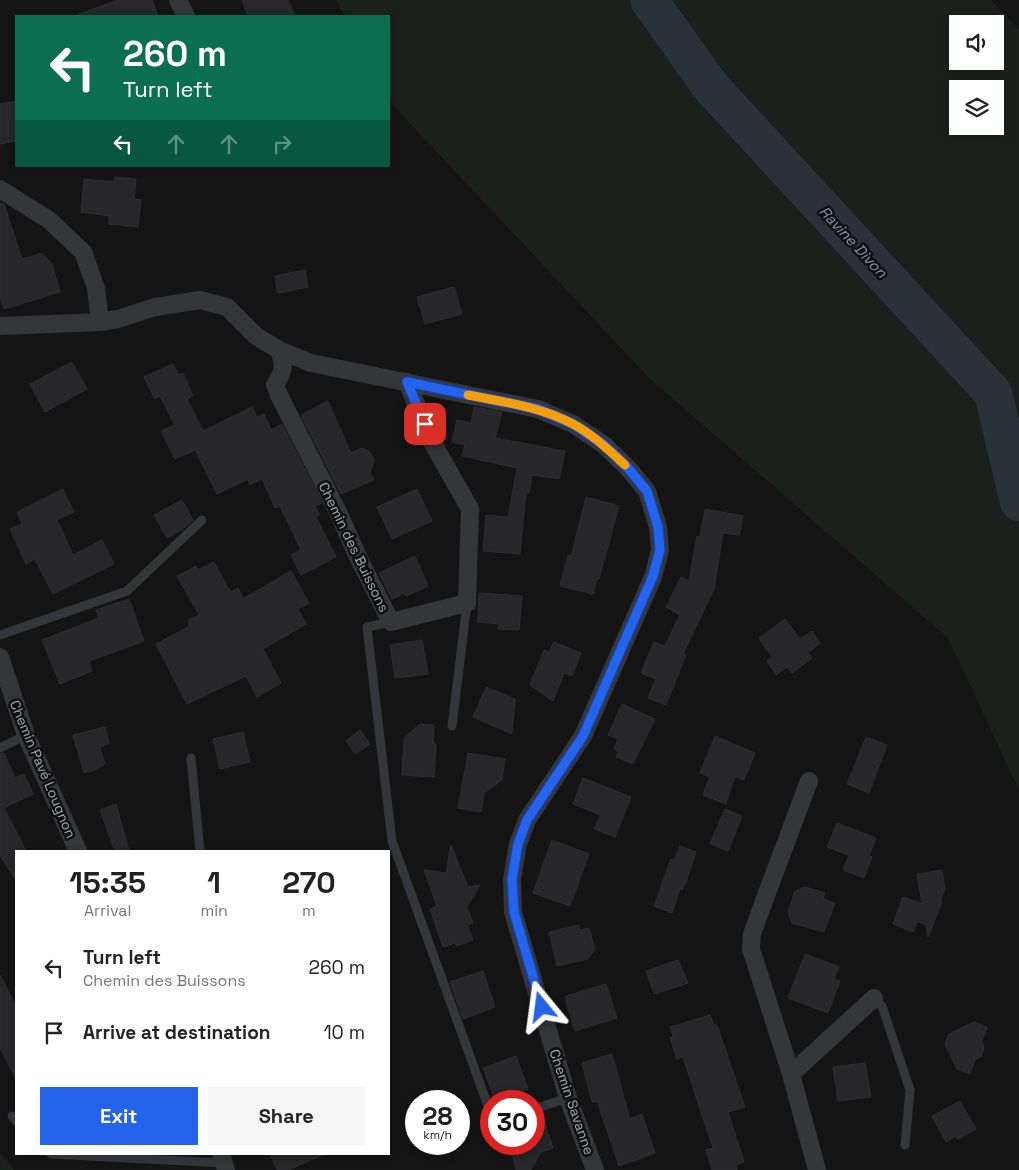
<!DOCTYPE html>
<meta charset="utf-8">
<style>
body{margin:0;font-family:"Space Grotesk",sans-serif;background:#f6f6f6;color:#222;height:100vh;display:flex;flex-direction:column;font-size:19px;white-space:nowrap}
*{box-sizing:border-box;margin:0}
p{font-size:16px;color:#767676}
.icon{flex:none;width:28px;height:28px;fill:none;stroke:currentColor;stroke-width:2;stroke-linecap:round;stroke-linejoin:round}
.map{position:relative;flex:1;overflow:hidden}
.side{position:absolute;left:15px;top:850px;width:375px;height:305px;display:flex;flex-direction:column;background:#fff;border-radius:0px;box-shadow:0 2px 8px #0003}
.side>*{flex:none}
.hud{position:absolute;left:15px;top:15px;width:375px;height:152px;border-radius:0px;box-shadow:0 2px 8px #0003;background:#0b6e4f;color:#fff;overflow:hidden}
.fabs{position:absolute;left:949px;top:15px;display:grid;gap:10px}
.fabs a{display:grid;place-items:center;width:55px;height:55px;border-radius:0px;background:#fff;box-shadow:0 2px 8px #0003;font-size:25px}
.speed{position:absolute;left:405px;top:1090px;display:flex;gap:10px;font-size:25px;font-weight:700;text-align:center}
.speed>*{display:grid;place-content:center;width:65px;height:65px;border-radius:50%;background:#fff;box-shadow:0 2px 8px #0003;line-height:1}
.speed small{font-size:12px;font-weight:400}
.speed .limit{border:8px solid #d22;background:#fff;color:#111}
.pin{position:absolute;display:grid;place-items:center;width:42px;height:42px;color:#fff;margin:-21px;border-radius:10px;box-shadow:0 2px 8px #0006}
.me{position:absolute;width:55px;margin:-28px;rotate:344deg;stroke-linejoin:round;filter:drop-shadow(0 0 4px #0008)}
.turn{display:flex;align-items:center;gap:18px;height:105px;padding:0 25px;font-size:22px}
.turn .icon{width:65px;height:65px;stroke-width:2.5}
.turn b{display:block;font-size:35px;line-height:42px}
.lanes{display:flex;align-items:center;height:48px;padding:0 25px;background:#0003;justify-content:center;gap:25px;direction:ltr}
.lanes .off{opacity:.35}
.eta{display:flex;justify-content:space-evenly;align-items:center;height:85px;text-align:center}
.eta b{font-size:30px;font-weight:700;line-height:35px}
.cta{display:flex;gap:10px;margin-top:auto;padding:10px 25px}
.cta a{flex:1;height:58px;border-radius:0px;background:#2563eb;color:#fff;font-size:20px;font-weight:700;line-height:58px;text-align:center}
.cta a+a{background:#f6f6f6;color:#222}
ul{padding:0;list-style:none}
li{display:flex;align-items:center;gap:15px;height:65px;padding:0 25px}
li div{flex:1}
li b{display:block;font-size:19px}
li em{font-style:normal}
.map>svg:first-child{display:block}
.green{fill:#1a201b;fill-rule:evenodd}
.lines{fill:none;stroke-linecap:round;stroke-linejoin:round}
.river{stroke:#2a3239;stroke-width:38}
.building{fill:#272729;stroke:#2e2e31}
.service{stroke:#35363a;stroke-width:9}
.minor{stroke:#35363a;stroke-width:18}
.route-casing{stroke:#184099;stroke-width:12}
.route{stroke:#2563eb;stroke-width:9}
.slow{stroke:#f59e0b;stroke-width:9}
.labels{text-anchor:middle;stroke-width:5;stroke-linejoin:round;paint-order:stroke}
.street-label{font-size:14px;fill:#a5aab5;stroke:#0f0f10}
.water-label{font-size:15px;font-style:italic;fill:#7d98b0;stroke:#0f0f10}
</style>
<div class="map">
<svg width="1019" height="1170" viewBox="0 0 1019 1170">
<rect width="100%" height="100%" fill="#141415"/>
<g class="green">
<path d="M 336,0 L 991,0 L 1019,29 L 1019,790 L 948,638 L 650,379 L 389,101 L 389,16 L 345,16 ZM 958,24 L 995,24 L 995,61 L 958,61 ZM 958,89 L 995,89 L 995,126 L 958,126 Z"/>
<polygon points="0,1152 14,1170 0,1170"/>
</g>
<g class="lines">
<polyline class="river" points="649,0 711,87 993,393 1019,502"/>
</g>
<g class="building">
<polygon points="118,0 152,0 158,16 80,16 79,14"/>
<polygon points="242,0 288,0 295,16 248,16"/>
<polygon points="16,101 16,141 0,144 0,104"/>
<polygon points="115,177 136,179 134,199 141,200 138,227 109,224 109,216 81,212 84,179 114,182"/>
<polygon points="0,203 4,204 22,259 42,253 52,264 60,292 4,309 0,296"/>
<polygon points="305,270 308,287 278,293 275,276"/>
<polygon points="454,287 462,314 425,324 417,297"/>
<polygon points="72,362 87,389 45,412 30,384"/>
<polygon points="173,364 179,375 183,373 193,396 187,399 203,431 252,407 257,417 264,414 271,430 282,424 322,503 315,506 319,515 316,517 336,557 301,575 291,555 301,550 280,506 275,508 262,479 250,485 248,479 217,494 195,450 175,459 161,431 175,425 160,396 155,399 144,377"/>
<polygon points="328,401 351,453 362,448 370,452 374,460 370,473 374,480 341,494 301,415"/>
<polygon points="474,407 502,412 495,438 565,451 559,479 532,475 529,493 526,492 520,554 483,551 486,515 508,517 517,468 462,456 465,445 452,442 457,420 471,423"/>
<polygon points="63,489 74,512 57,520 73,555 102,540 114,564 53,594 35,559 26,564 10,529 22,524 17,512"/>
<polygon points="417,489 432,521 392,539 377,507"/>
<polygon points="586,497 619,506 599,579 597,578 593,594 560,586 568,555 571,556"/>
<polygon points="182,500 193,520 183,529 167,538 154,515"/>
<polygon points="705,509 743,516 739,535 723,533 714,589 683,654 686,655 666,705 648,698 656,679 641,673 654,642 665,646 680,615 666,607 681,577 689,581 697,536 700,537"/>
<polygon points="415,556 428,586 406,596 404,593 392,599 379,573"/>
<polygon points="214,562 230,592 238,588 243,599 291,571 309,603 298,609 306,624 263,649 281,683 257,697 246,676 187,704 156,644 190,626 188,620 199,615 177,576 196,566 198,570"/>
<polygon points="479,593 522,596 519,630 498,629 499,624 478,622"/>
<polygon points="129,599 144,641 89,661 92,671 60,684 42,640 99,618 96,610"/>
<polygon points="785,619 800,639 812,631 820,643 808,652 812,658 792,673 787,667 776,675 767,661 772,657 759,638"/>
<polygon points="422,640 428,674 395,678 390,645"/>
<polygon points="554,642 581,653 572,676 564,673 553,701 530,685 544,650 549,652"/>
<polygon points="486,687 515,699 512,734 473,717"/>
<polygon points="622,704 655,719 633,764 616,757 619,752 614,749 618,739 608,735"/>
<polygon points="420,724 434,725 433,742 436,745 434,777 402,775 404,738"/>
<polygon points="105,727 109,743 100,747 105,764 95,770 84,773 73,735"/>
<polygon points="360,730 370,744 355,754 346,741"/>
<polygon points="243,732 250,762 220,769 213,739"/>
<polygon points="715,736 755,753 744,780 735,776 726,804 703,795 710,777 700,773"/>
<polygon points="866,737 887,745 869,793 847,784"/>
<polygon points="4,753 15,778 24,774 33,794 4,808 26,851 16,851 16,881 0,855 0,754"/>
<polygon points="468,753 505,759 502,780 484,793 481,812 458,808"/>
<polygon points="583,778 631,797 615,837 594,829 601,815 573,804"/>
<polygon points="116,804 129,851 115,851 100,810"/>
<polygon points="725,809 742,816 728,851 710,844"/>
<polygon points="837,823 876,838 869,856 872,857 864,878 843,870 849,855 827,847"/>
<polygon points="552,840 589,854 570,906 533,893"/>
<polygon points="451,845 468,887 480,885 467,907 473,923 467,925 473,940 457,946 455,943 443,947 430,909 437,906 424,870 446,873"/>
<polygon points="680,846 696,852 686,882 682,890 680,889 672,913 654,906 671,859 674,860"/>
<polygon points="942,870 945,888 940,901 942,902 928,937 926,925 917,921 913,932 893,924 903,897 922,904 917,874"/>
<polygon points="805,887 825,893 823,899 835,903 824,932 792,923 788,912 795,891"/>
<polygon points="579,925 580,930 589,928 595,949 588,959 557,966 549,932"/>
<polygon points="805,954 839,967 834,979 840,981 828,1013 788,998"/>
<polygon points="678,960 688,983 654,994 646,971"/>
<polygon points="483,971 495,1007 463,1019 450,982"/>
<polygon points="0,975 16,1007 16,1079 0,1047"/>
<polygon points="606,984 617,1018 575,1031 566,1003 566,996"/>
<polygon points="710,1015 714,1025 717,1025 745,1107 728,1112 744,1162 736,1165 737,1170 712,1170 706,1150 713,1148 683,1057 677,1059 670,1038 673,1037 670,1027"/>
<polygon points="974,1022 987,1027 982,1041 984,1048 981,1057 975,1060 970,1074 957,1069 945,1044 949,1034"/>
<polygon points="612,1054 630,1119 642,1114 655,1153 619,1166 597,1101 592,1102 582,1063"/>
<polygon points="516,1056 528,1089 495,1100 483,1068"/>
<polygon points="865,1063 871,1097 838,1101 833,1067"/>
<polygon points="960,1101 976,1129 958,1139 956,1136 946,1142 932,1116"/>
<polygon points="541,1113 553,1148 541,1152 531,1170 516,1170 512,1153 517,1144 534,1144 534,1115"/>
<polygon points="270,1154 325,1154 288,1170 277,1170"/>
</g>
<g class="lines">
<g class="service">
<polyline points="391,622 367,627 392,841 491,1114"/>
<polyline points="0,635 127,591 202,520"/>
<polyline points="452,726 467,603"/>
<polyline points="0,748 26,735"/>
<polyline points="191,758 200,851"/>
<polyline points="874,998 882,1006 910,1090 905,1145"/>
<polyline points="534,1109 568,1098"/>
<polyline points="12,1116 16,1121"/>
<polyline points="51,1154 224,1163"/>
</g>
<g class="minor">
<polyline points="178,0 186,16"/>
<polyline points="0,189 49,220 83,252 96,288 100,322 0,326"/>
<polyline points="100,322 118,319 155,307 200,300 227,307 256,336 279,350 311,363 538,409 573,424 603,444 627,467 647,491 658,527 660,550 653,577 583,736 527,820 518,844 512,879 513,912 568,1098 595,1170"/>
<path d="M 279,350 C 285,365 284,371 275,385 L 279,395 L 339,514 L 359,559 L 391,622 L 467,603 L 470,509 L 431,440 L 407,382"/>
<polyline points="0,657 26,735 78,851"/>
<polyline points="809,781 764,901 752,934 751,949 791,1074 817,1170"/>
<polyline points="791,1074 874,998"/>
<polyline points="221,1154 226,1170"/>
</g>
</g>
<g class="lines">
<defs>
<polyline id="route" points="425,424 407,382 538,409 573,424 603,444 627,467 647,491 658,527 660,550 653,576 583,736 527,820 518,844 512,879 514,912 542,1007"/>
</defs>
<use href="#route" class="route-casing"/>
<use href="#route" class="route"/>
<path class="slow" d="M 468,395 C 504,402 541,407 573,424 C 592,434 609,450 625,465"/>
</g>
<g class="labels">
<g class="street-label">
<text transform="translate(354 547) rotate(64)" y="5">Chemin des Buissons</text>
<text transform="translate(43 769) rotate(67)" y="5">Chemin Pavé Lougnon</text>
<text transform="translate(572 1102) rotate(71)" y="5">Chemin Savanne</text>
</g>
<g class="water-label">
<text transform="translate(853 242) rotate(47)" y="5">Ravine Divon</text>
</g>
</g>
</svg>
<div class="fabs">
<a><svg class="icon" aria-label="sound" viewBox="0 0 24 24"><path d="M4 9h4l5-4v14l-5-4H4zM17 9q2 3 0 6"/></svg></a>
<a><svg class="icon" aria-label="layers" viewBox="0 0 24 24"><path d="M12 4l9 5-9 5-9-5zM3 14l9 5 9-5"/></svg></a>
</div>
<div class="speed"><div>28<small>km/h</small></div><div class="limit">30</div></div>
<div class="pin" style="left:425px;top:424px;background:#d93025"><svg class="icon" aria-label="arrive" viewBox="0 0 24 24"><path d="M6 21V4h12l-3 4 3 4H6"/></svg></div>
<svg class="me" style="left:542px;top:1007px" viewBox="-20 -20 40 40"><path d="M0-17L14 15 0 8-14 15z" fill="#2563eb" stroke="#fff" stroke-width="4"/></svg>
<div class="hud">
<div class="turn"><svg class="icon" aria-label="left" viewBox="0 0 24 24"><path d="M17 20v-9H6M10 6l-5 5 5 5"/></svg><div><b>260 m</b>Turn left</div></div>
<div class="lanes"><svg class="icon" aria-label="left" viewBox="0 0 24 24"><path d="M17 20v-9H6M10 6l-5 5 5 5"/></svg><svg class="icon off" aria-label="ahead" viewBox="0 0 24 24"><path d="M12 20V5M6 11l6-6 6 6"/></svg><svg class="icon off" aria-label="ahead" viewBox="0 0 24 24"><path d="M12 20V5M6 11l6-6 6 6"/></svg><svg class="icon off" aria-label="right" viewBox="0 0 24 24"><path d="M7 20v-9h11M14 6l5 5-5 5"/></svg></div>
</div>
<section class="side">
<div class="eta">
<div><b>15:35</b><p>Arrival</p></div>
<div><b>1</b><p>min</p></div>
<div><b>270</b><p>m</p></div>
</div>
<ul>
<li><svg class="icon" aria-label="left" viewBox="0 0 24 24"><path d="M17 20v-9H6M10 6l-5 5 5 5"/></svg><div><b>Turn left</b><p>Chemin des Buissons</p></div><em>260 m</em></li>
<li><svg class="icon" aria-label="arrive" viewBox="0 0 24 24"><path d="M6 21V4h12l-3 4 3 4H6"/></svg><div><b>Arrive at destination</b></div><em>10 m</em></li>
</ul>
<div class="cta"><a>Exit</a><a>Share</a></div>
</section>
</div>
